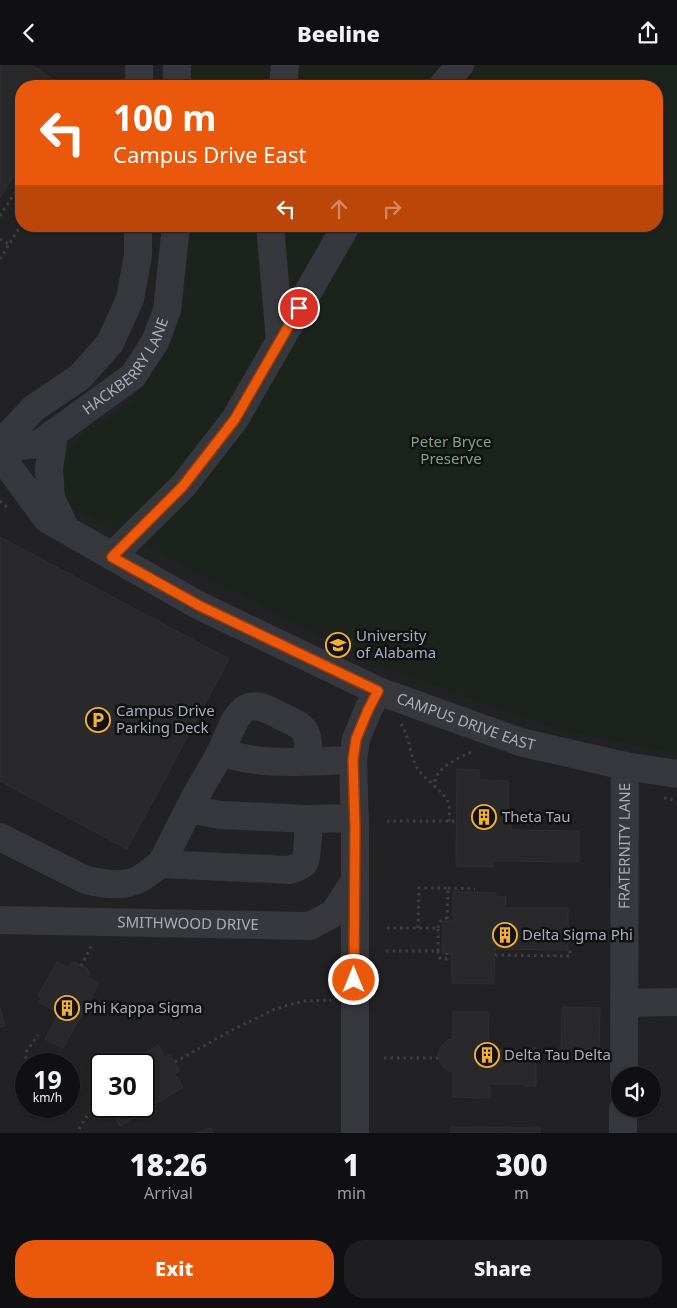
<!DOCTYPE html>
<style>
body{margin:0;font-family:"Noto Sans",sans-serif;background:#1e1e20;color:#f1f3f6;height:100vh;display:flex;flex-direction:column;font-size:19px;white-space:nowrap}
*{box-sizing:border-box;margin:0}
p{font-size:16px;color:#9c9d9f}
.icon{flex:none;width:28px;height:28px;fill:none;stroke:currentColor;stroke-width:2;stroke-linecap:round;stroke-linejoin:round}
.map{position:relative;height:1068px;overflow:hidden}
.sheet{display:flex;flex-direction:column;background:#101012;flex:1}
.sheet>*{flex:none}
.banner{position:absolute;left:15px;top:15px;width:648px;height:152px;border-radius:20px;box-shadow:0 1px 4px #0004,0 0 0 1px #303032;background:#ea580c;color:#fff;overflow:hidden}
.controls{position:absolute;left:611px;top:1002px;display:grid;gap:10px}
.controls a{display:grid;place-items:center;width:50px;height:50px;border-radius:50%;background:#101012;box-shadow:0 1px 4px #0004,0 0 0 1px #303032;font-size:25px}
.speed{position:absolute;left:15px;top:988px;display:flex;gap:10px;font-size:25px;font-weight:700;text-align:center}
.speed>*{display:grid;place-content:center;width:65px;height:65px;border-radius:50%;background:#101012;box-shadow:0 1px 4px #0004,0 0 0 1px #303032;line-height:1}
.speed small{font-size:12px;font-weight:400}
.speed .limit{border:2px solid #111;border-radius:8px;background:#fff;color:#111}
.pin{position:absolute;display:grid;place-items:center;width:42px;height:42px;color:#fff;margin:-21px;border:2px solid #fff;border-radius:50%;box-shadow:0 1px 5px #0007}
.me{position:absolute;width:55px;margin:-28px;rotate:0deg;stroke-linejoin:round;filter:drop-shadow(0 0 4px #0008)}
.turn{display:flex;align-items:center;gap:18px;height:105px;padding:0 15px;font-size:22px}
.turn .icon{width:65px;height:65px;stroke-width:2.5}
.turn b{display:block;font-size:35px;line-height:42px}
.lanes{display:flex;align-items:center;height:48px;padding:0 15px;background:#0003;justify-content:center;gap:25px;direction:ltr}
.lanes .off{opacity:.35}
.eta{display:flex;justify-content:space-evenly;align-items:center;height:85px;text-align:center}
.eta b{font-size:30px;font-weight:800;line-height:35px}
.primary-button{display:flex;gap:10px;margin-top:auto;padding:10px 15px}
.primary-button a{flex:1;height:58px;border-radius:20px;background:#ea580c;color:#fff;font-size:20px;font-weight:800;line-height:58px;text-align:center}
.primary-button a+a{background:#1e1e20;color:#f1f3f6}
header{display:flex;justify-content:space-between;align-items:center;height:65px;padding:0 15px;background:#101012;font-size:22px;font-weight:800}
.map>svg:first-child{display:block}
.built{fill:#222225;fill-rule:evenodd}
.green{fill:#1c231d}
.building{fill:#29292c;stroke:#303034}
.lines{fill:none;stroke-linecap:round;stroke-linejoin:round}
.path{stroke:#3d3f44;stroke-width:3;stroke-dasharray:2.5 4;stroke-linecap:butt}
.minor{stroke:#37383d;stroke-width:28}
.route-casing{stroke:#983908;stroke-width:12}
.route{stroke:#ea580c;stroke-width:9}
.labels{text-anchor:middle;stroke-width:5;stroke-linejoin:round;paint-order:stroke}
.street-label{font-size:15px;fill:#a8adb8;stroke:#111113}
.park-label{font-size:15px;fill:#7fa381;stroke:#111113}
.poi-label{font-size:15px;fill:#a8adb8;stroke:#111113;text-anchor:start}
</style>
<header><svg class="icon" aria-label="back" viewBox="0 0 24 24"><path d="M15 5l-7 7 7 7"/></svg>Beeline<svg class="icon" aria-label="share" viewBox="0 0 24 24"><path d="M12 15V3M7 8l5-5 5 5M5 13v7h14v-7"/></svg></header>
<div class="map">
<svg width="677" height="1068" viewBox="0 0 677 1068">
<rect width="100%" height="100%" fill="#161618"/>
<path class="built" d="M 0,0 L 677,0 L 677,1068 L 0,1068 ZM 21,21 L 656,21 L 656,161 L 21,161 ZM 26,999 L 69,999 L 69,1041 L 26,1041 ZM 101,999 L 144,999 L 144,1041 L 101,1041 ZM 620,1011 L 652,1011 L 652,1044 L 620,1044 Z"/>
<polygon class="green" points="192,0 677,0 677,688 564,666 382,602 66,440 56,415 61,393 84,369 131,339 173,273 187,220 188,161 656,161 656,21 191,21"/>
<g class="building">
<polygon points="0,0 31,0 56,16 53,21 21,21 21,99 0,133"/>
<polygon points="0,472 229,594 127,784 0,716"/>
<polygon points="457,704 479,705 479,715 508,716 508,748 512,748 511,765 579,766 579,797 493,796 493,802 456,801"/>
<polygon points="453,827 496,828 496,832 506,832 505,843 568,843 568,885 495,884 494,919 452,918 452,889 442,888 443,856 453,856"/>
<polygon points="57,897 69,903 72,897 75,899 75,897 88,904 87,905 90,907 87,912 99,918 63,983 45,974 59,948 39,937 42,933 38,931"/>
<polygon points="562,942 600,943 599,986 561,985"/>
<polygon points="0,943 5,961 0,962"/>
<polygon points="453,947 488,947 489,985 525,985 525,983 536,983 536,1021 524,1021 524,1019 490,1019 490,1033 453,1032 453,1007 448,1005 443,1002 438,993 440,982 448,975 453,974"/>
<polygon points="158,980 165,992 170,990 180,1006 175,1009 183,1022 120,1061 109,1043 112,1041 144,1041 144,999 127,999"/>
<polygon points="451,1062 540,1063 540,1068 451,1068"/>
<polygon points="211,1063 213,1068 194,1068"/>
</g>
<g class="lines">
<g class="path">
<polyline points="0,151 14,129 21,129"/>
<polyline points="0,174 10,180"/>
<polyline points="0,194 21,160"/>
<polyline points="0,436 7,442"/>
<path d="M 401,659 C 410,672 409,689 417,703 C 424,715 448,728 449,741 C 450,746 449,752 449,757"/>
<path d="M 435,723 C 430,704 461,692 474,686"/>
<polyline points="664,733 677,736"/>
<polyline points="387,756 456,756"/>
<polyline points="448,823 475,824"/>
<polyline points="418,863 419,823 448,823 447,856"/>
<polyline points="438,863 439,858 442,854 447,853"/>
<polyline points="386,886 438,886 438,863 386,863"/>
<polyline points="438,886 438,891 441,894 447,894 447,888"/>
<polyline points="495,890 570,891 570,885"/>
<polyline points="81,901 92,880"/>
<polyline points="384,993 438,993"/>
<polyline points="175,997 232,965 275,944 303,936 331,935"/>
<polyline points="25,1039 24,1001 27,986 38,970"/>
<path d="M 79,1064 C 85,1053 91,1045 101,1037"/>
</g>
<g class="minor">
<polyline points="139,21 139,0"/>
<polyline points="177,21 177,0"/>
<polyline points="283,21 285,0"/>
<polyline points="442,21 460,0"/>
<polyline points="270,161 280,276"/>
<polyline points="54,368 49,404 51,433 64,461"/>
<polyline points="0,379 34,343 80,312 110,278 130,234 138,190 138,161"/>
<path id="s1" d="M 0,383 L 39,379 L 133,311 L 155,277 L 167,245 L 176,161"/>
<path id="s2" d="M 0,390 L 47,454 L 198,540 L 378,626 L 520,677 L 625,701 L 677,709"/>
<polyline points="112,491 183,421 235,354 346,161"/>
<path d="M 221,687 C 264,702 308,696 353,695"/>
<path d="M 309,696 C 307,667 311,665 283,652 C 272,647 259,637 247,643 C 234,648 227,676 220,688 C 212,704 202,719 194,734 C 183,756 172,777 161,799 L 290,805 C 294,803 301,802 304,798 C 308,792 308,763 309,754 L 355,753"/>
<polyline points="189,744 220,750 309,754"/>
<path d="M 0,772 L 86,815 C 103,819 125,823 141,813 C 148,809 154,803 161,799"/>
<path id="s3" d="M 0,855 L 310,861 L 334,848 L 354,817"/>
<polyline points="624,938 677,937"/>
<path id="s4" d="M 624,1011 L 625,701"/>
<polyline points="355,1068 355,763 353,695 356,674 368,645 378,626"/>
<polyline points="623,1068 623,1044"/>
</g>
</g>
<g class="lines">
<defs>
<polyline id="route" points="299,243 235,354 183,421 112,492 198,540 378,626 368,645 356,674 353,695 355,763 354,915"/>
</defs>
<use href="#route" class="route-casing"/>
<use href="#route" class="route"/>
</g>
<defs>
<symbol id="university-ring" viewBox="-11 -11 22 22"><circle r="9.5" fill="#111113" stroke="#f2b134" stroke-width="1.5"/><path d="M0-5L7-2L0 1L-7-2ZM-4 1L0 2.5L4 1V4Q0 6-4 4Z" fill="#f2b134"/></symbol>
<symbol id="parking-ring" viewBox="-11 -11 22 22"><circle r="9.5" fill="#111113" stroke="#f2b134" stroke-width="1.5"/><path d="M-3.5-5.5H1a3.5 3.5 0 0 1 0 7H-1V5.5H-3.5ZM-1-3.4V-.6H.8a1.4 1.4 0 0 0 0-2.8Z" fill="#f2b134"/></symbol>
<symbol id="building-ring" viewBox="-11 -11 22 22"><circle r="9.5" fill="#111113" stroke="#f2b134" stroke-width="1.5"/><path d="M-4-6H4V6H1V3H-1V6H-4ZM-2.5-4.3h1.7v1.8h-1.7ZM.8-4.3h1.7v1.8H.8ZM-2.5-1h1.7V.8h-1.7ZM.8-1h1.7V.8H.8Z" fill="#f2b134"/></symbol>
</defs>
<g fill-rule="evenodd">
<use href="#university-ring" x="324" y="566" width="28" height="28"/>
<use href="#parking-ring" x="84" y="641" width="28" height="28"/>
<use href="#building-ring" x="470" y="738" width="28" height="28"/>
<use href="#building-ring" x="491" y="856" width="28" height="28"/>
<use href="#building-ring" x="53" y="929" width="28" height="28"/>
<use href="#building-ring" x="473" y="976" width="28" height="28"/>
</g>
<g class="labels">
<g class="street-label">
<text dy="5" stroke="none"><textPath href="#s1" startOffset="158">HACKBERRY LANE</textPath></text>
<text dy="5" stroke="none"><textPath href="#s2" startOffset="546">CAMPUS DRIVE EAST</textPath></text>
<text dy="5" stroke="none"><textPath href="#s4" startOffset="230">FRATERNITY LANE</textPath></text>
<text dy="5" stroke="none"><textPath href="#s3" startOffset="188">SMITHWOOD DRIVE</textPath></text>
</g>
<g class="park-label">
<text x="451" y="382">Peter Bryce<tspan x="451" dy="17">Preserve</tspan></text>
</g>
<g class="poi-label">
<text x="356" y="576">University<tspan x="356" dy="17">of Alabama</tspan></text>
<text x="116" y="651">Campus Drive<tspan x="116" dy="17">Parking Deck</tspan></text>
<text x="502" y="757">Theta Tau</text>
<text x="522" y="875">Delta Sigma Phi</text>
<text x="84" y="948">Phi Kappa Sigma</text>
<text x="504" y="995">Delta Tau Delta</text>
</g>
</g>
</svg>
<div class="controls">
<a><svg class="icon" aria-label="sound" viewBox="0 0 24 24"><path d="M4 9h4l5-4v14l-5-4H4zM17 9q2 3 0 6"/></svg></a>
</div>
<div class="speed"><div>19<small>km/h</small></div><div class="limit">30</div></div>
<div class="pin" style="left:299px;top:243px;background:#d93025"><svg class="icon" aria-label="arrive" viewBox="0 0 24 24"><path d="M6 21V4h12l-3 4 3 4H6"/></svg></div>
<svg class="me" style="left:354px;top:915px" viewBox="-20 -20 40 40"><circle r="17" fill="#ea580c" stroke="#fff" stroke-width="3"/><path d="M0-11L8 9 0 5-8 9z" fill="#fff"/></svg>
<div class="banner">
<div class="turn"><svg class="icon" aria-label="left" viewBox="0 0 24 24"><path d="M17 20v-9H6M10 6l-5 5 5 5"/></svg><div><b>100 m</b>Campus Drive East</div></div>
<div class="lanes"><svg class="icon" aria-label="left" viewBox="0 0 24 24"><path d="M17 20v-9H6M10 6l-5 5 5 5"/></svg><svg class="icon off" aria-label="ahead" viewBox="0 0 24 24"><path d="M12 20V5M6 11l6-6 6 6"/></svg><svg class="icon off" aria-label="right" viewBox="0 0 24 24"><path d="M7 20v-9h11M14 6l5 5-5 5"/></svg></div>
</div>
</div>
<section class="sheet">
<div class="eta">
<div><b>18:26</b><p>Arrival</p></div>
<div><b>1</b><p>min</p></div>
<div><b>300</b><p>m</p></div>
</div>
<div class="primary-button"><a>Exit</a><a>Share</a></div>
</section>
